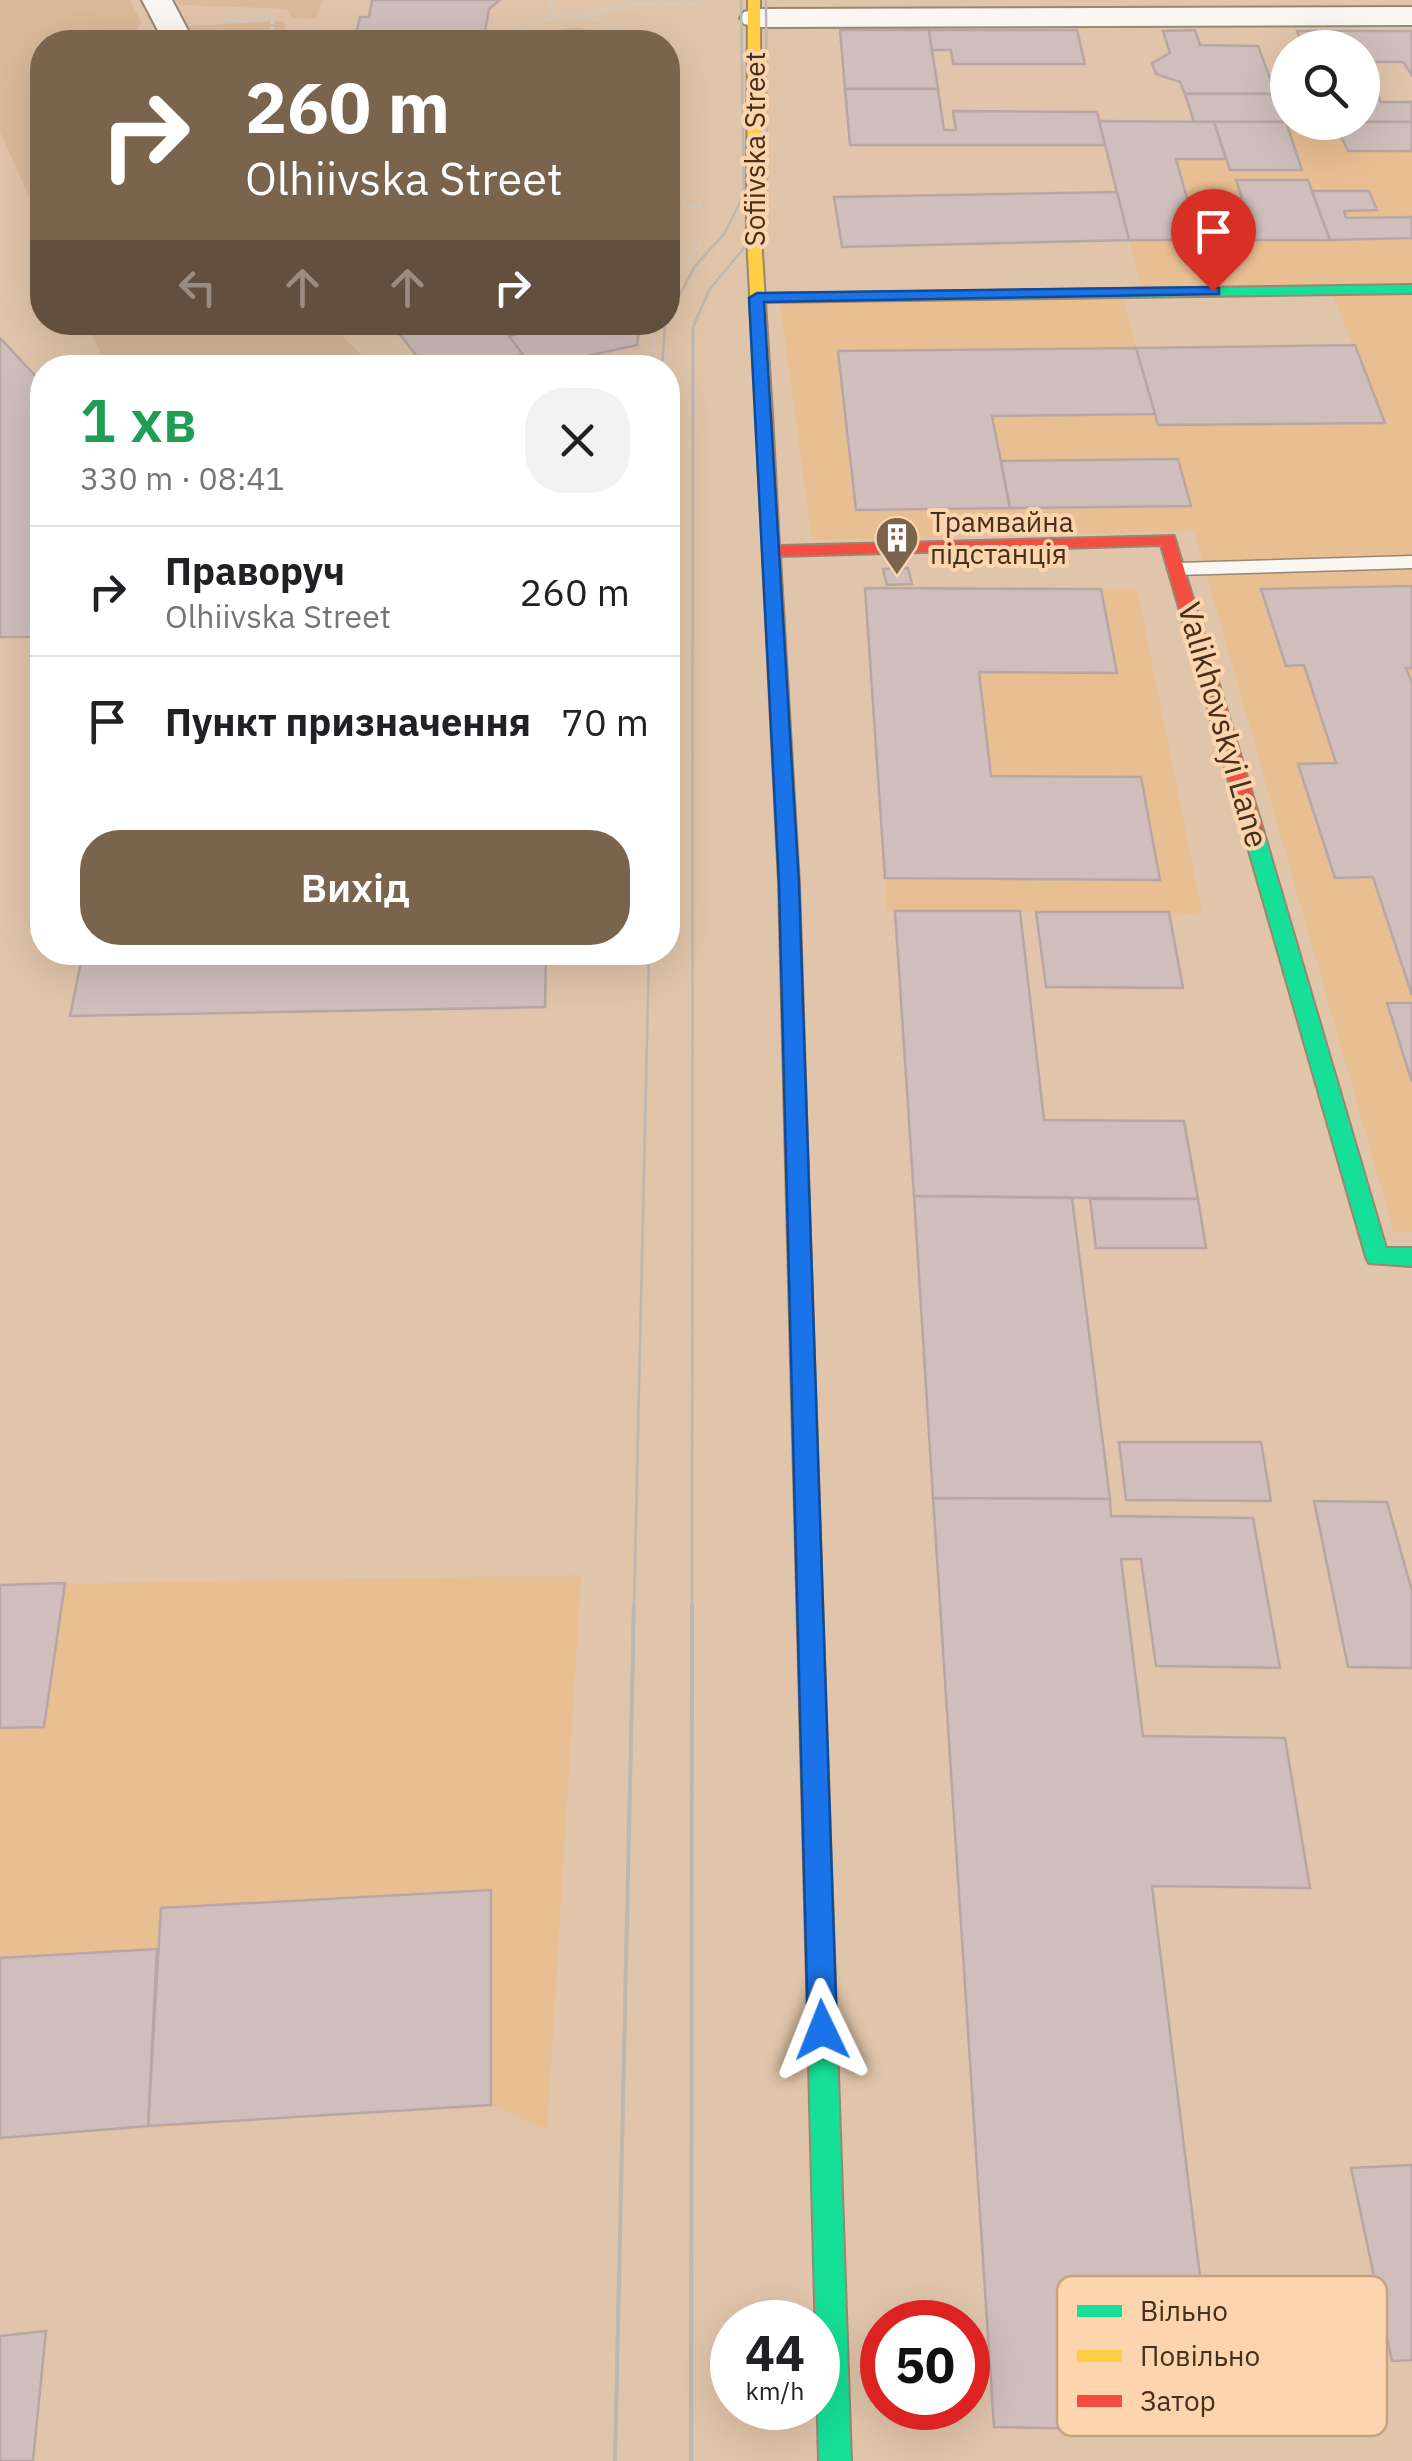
<!DOCTYPE html>
<html lang="uk">
<meta charset="utf-8">
<style>
body{margin:0;font-family:"IBM Plex Sans",sans-serif;background:#f2f2f2;color:#202124;height:100vh;display:flex;flex-direction:column;font-size:38px;white-space:nowrap}
*{box-sizing:border-box;margin:0}
p{font-size:32px;color:#757577}
.icon{flex:none;width:55px;height:55px;fill:none;stroke:currentColor;stroke-width:2;stroke-linecap:round;stroke-linejoin:round}
.map{position:relative;flex:1;overflow:hidden}
.drawer{position:absolute;left:30px;top:355px;width:650px;height:610px;display:flex;flex-direction:column;background:#fff;border-radius:40px;box-shadow:0 10px 40px #0002}
.drawer>*{flex:none}
.banner{position:absolute;left:30px;top:30px;width:650px;height:305px;border-radius:40px;box-shadow:0 10px 40px #0002;background:#7b644e;color:#fff;overflow:hidden}
.controls{position:absolute;left:1270px;top:30px;display:grid;gap:20px}
.controls a{display:grid;place-items:center;width:110px;height:110px;border-radius:50%;background:#fff;box-shadow:0 10px 40px #0002;font-size:50px}
.speed{position:absolute;left:710px;top:2300px;display:flex;gap:20px;font-size:50px;font-weight:700;text-align:center}
.speed>*{display:grid;place-content:center;width:130px;height:130px;border-radius:50%;background:#fff;box-shadow:0 10px 40px #0002;line-height:1}
.speed small{font-size:25px;font-weight:400}
.speed .limit{border:15px solid #d22;background:#fff;color:#111}
.pin{position:absolute;display:grid;place-items:center;width:85px;height:85px;color:#fff;margin:-102px -42px;border-radius:50% 50% 50% 0;rotate:-45deg;box-shadow:0 0 10px #0007}
.pin .icon{rotate:45deg}
.me{position:absolute;width:110px;margin:-55px;rotate:358deg;stroke-linejoin:round;filter:drop-shadow(0 0 8px #0008)}
.turn{display:flex;align-items:center;gap:35px;height:210px;padding:0 50px;font-size:45px}
.turn .icon{width:130px;height:130px;stroke-width:2.5}
.turn b{display:block;font-size:70px;line-height:85px}
.lanes{display:flex;align-items:center;height:95px;padding:0 50px;background:#0003;justify-content:center;gap:50px;direction:ltr}
.lanes .off{opacity:.35}
.round{display:grid;place-items:center;flex:none;width:105px;height:105px;border-radius:40px;background:#f2f2f2}
.head{display:flex;align-items:center;justify-content:space-between;height:170px;padding:0 50px}
h1{font-size:60px;font-weight:600;line-height:75px;color:#1e9e55}
.cta{display:flex;gap:20px;margin-top:auto;padding:20px 50px}
.cta a{flex:1;height:115px;border-radius:40px;background:#7b644e;color:#fff;font-size:40px;font-weight:600;line-height:115px;text-align:center}
ul{padding:0;list-style:none}
li{display:flex;align-items:center;gap:30px;height:130px;padding:0 50px;border-top:2px solid #e0e0e0}
li div{flex:1}
li b{display:block;font-size:38px}
li em{font-style:normal}
.map>svg:first-child{display:block}
.built{fill:#e8be93}
.green{fill:#d9ba9a}
.building{fill:#cfbebc;stroke:#b7a6a4;stroke-width:2.5}
.lines{fill:none;stroke-linecap:round;stroke-linejoin:round}
.lane-casing{stroke:#9a8671;stroke-width:3}
.street-casing{stroke:#9a8671;stroke-width:4}
.fast-casing{stroke:#9a8671;stroke-width:4}
.slow-casing{stroke:#9a8671;stroke-width:4}
.jam-casing{stroke:#9a8671;stroke-width:4}
.path{stroke:#d4ccc4;stroke-width:4;stroke-dasharray:2.5 2.5;stroke-linecap:butt}
.lane{fill:#faf6f2;fill-rule:evenodd}
.street{fill:#faf6f2;fill-rule:evenodd}
.fast{fill:#16e098;fill-rule:evenodd}
.slow{fill:#ffcf43;fill-rule:evenodd}
.jam{fill:#f24e42;fill-rule:evenodd}
.tram-far1{stroke:#beb7b0;stroke-width:2.5}
.tram{stroke:#beb7b0;stroke-width:4}
.route{fill:#1a73e8;stroke:#114b97;stroke-width:2.5}
.labels{text-anchor:middle;stroke-width:8;stroke-linejoin:round;paint-order:stroke}
.far-street-label{font-size:28px;fill:#44301c;stroke:#fcd4ad}
.far-poi-label{font-size:28px;fill:#44301c;stroke:#fcd4ad;text-anchor:start}
.street-label{font-size:32px;fill:#44301c;stroke:#fcd4ad}
.key{fill:#fcd4ad;stroke:#c5a382;stroke-width:2.5}
.key-label{font-size:28px;fill:#44301c}
</style>
<div class="map">
<svg width="1412" height="2461" viewBox="0 0 1412 2461">
<rect width="100%" height="100%" fill="#e0c5aa"/>
<g class="built">
<polygon points="1099,121 1412,122 1412,289 1142,290"/>
<polygon points="1121,294 1159,425 1385,423 1333,296 1412,295 1412,1232 1394,1233 1194,531 812,540 779,295"/>
<polygon points="865,588 1137,589 1202,913 887,911"/>
<polygon points="581,1575 547,2130 491,2105 0,2138 0,1585"/>
</g>
<g class="green">
<polygon points="0,0 130,0 141,22 131,42 42,42 42,225 0,132"/>
<polygon points="177,0 323,0 316,19 292,18 287,9 180,5"/>
<polygon points="284,21 286,42 193,42 184,26"/>
<polygon points="574,27 600,31 617,42 533,42 546,32"/>
<polygon points="87,323 328,323 375,367 107,367"/>
</g>
<g class="building">
<polygon points="372,0 500,0 489,9 483,42 382,42 383,38 355,38 360,17 369,17"/>
<polygon points="840,30 929,30 938,89 845,89"/>
<polygon points="929,30 1077,30 1085,64 953,64 951,50 932,50"/>
<polygon points="1195,30 1200,45 1258,46 1276,94 1185,94 1180,82 1156,74 1152,63 1170,53 1163,31"/>
<polygon points="1297,31 1412,31 1412,75 1403,62 1364,62 1381,102 1412,102 1412,122 1362,122 1362,48 1304,48"/>
<polygon points="484,35 517,35 515,42 483,42"/>
<polygon points="845,89 938,89 944,130 956,130 953,111 1097,112 1106,145 850,145"/>
<polygon points="1185,94 1276,94 1286,122 1194,122"/>
<polygon points="1099,121 1214,122 1226,159 1176,159 1187,198 1242,198 1236,180 1308,180 1330,240 1129,240"/>
<polygon points="1214,122 1286,122 1302,170 1230,170"/>
<polygon points="1334,122 1412,122 1412,151 1348,151"/>
<polygon points="1312,191 1369,191 1377,210 1344,211 1346,218 1412,217 1412,238 1330,240"/>
<polygon points="1117,192 1129,240 842,247 834,197"/>
<polygon points="390,322 499,322 523,354 478,368 426,368"/>
<polygon points="561,322 640,322 637,345 533,368 509,336"/>
<polygon points="0,338 42,383 42,637 0,637"/>
<polygon points="1355,345 1385,423 1158,425 1136,348"/>
<polygon points="1136,348 1155,414 992,416 1010,508 856,510 838,351"/>
<polygon points="1178,459 1191,506 1010,508 1001,461"/>
<polygon points="908,568 912,584 887,585 883,569"/>
<polygon points="1412,586 1412,668 1406,668 1412,683 1412,995 1373,877 1335,878 1298,764 1336,763 1304,665 1286,666 1261,589"/>
<polygon points="865,588 1101,589 1117,673 979,672 991,776 1141,777 1160,880 885,878"/>
<polygon points="895,911 1020,911 1044,1120 1184,1121 1198,1199 914,1196"/>
<polygon points="1036,912 1169,912 1183,988 1046,987"/>
<polygon points="83,952 546,952 545,1007 70,1016"/>
<polygon points="1387,1003 1412,1003 1412,1082"/>
<polygon points="914,1196 1072,1198 1110,1499 933,1498"/>
<polygon points="1090,1199 1198,1199 1206,1248 1096,1248"/>
<polygon points="1119,1442 1261,1442 1271,1501 1126,1500"/>
<polygon points="933,1498 1110,1499 1111,1516 1253,1518 1280,1668 1156,1666 1141,1559 1121,1559 1143,1736 1285,1738 1310,1888 1152,1886 1219,2431 994,2427"/>
<polygon points="1314,1501 1387,1502 1412,1591 1412,1668 1348,1667"/>
<polygon points="65,1583 44,1727 0,1728 0,1585"/>
<polygon points="491,1890 491,2105 148,2126 161,1908"/>
<polygon points="157,1949 148,2126 0,2138 0,1958"/>
<polygon points="1412,2165 1412,2360 1392,2361 1351,2168"/>
<polygon points="46,2331 33,2461 0,2461 0,2336"/>
</g>
<g class="lines">
<defs>
<polygon id="lane" points="1412,556 1412,568 1177,575 1167,569 1177,563"/>
<g id="street">
<polygon points="142,0 172,0 194,42 164,42"/>
<polygon points="1412,7 1412,25 755,27 744,24 740,18 744,12 755,9"/>
</g>
<g id="fast">
<polygon points="1412,285 1412,293 757,302 750,298 757,294"/>
<polygon points="1253,824 1263,830 1386,1248 1412,1248 1412,1266 1369,1263 1366,1257 1243,830"/>
<polygon points="814,1735 823,1738 827,1747 851,2461 819,2461 801,1747 805,1738"/>
</g>
<g id="slow">
<polygon points="748,0 760,0 761,236 772,414 764,419 756,414 747,236"/>
<polygon points="798,1197 806,1200 809,1206 827,1747 823,1756 814,1759 805,1756 801,1747 787,1206 790,1200"/>
</g>
<polygon id="jam" points="764,409 772,414 779,546 1174,536 1263,830 1253,836 1243,830 1161,545 780,556 799,884 809,1206 806,1212 790,1212 787,1206 779,884 756,414"/>
</defs>
<use href="#lane" class="lane-casing"/>
<use href="#street" class="street-casing"/>
<use href="#fast" class="fast-casing"/>
<use href="#slow" class="slow-casing"/>
<use href="#jam" class="jam-casing"/>
<g class="path">
<polyline points="551,0 555,18"/>
<polyline points="580,17 625,4 707,4"/>
<polyline points="221,21 272,18 273,42"/>
<path d="M 519,42 L 520,33 C 551,9 593,12 625,31 L 627,42"/>
<polyline points="668,205 701,206"/>
<polyline points="668,292 701,240"/>
<polyline points="651,368 655,322"/>
</g>
<use href="#lane" class="lane"/>
<use href="#street" class="street"/>
<use href="#fast" class="fast"/>
<use href="#slow" class="slow"/>
<use href="#jam" class="jam"/>
<g class="tram-far1">
<polyline points="668,317 695,266 724,234 744,195 741,0"/>
<polyline points="662,368 665,322"/>
<polyline points="634,1607 649,952"/>
<polyline points="692,1607 693,327 709,290 754,236 767,207 766,0"/>
</g>
<g class="tram">
<polyline points="615,2461 634,1604"/>
<polyline points="691,2461 692,1604"/>
</g>
</g>
<polygon class="route" points="1213,287 1219,288 1219,294 764,302 799,884 837,2030 833,2040 822,2044 812,2040 808,2030 779,884 749,298 757,293"/>
<defs>
<symbol id="building-pin" viewBox="-11 -11 22 30"><path d="M0 17L-7.5 6A9.5 9.5 0 1 1 7.5 6Z" fill="#7b644e" stroke="#fcd4ad"/><path d="M-4-6H4V6H1V3H-1V6H-4ZM-2.5-4.3h1.7v1.8h-1.7ZM.8-4.3h1.7v1.8H.8ZM-2.5-1h1.7V.8h-1.7ZM.8-1h1.7V.8H.8Z" fill="#fff"/></symbol>
</defs>
<g fill-rule="evenodd">
<use href="#building-pin" x="872" y="513" width="50" height="68"/>
</g>
<g class="labels">
<g class="far-street-label">
<text transform="translate(755 149) rotate(-90)" y="10">Sofiivska Street</text>
</g>
<g class="far-poi-label">
<text x="930" y="532">Трамвайна<tspan x="930" dy="32">підстанція</tspan></text>
</g>
<g class="street-label">
<text transform="translate(1223 725) rotate(74)" y="11">Valikhovskyi Lane</text>
</g>
</g>
<rect x="1057" y="2276" width="330" height="160" rx="15" class="key"/>
<rect x="1077" y="2305" width="45" height="12" fill="#16e098"/>
<rect x="1077" y="2350" width="45" height="12" fill="#ffcf43"/>
<rect x="1077" y="2395" width="45" height="12" fill="#f24e42"/>
<g class="key-label">
<text x="1140" y="2321">Вільно</text>
<text x="1140" y="2366">Повільно</text>
<text x="1140" y="2411">Затор</text>
</g>
</svg>
<div class="controls">
<a><svg class="icon" aria-label="search" viewBox="0 0 24 24"><circle cx="10" cy="10" r="6"/><path d="M15 15l6 6"/></svg></a>
</div>
<div class="speed"><div>44<small>km/h</small></div><div class="limit">50</div></div>
<div class="pin" style="left:1213px;top:291px;background:#d93025"><svg class="icon" aria-label="arrive" viewBox="0 0 24 24"><path d="M6 21V4h12l-3 4 3 4H6"/></svg></div>
<svg class="me" style="left:822px;top:2030px" viewBox="-20 -20 40 40"><path d="M0-17L14 15 0 8-14 15z" fill="#1a73e8" stroke="#fff" stroke-width="4"/></svg>
<div class="banner">
<div class="turn"><svg class="icon" aria-label="right" viewBox="0 0 24 24"><path d="M7 20v-9h11M14 6l5 5-5 5"/></svg><div><b>260 m</b>Olhiivska Street</div></div>
<div class="lanes"><svg class="icon off" aria-label="left" viewBox="0 0 24 24"><path d="M17 20v-9H6M10 6l-5 5 5 5"/></svg><svg class="icon off" aria-label="ahead" viewBox="0 0 24 24"><path d="M12 20V5M6 11l6-6 6 6"/></svg><svg class="icon off" aria-label="ahead" viewBox="0 0 24 24"><path d="M12 20V5M6 11l6-6 6 6"/></svg><svg class="icon" aria-label="right" viewBox="0 0 24 24"><path d="M7 20v-9h11M14 6l5 5-5 5"/></svg></div>
</div>
<section class="drawer">
<div class="head"><div><h1>1 хв</h1><p>330 m · 08:41</p></div><a class="round"><svg class="icon" aria-label="close" viewBox="0 0 24 24"><path d="M6 6l12 12M18 6L6 18"/></svg></a></div>
<ul>
<li><svg class="icon" aria-label="right" viewBox="0 0 24 24"><path d="M7 20v-9h11M14 6l5 5-5 5"/></svg><div><b>Праворуч</b><p>Olhiivska Street</p></div><em>260 m</em></li>
<li><svg class="icon" aria-label="arrive" viewBox="0 0 24 24"><path d="M6 21V4h12l-3 4 3 4H6"/></svg><div><b>Пункт призначення</b></div><em>70 m</em></li>
</ul>
<div class="cta"><a>Вихід</a></div>
</section>
</div>
